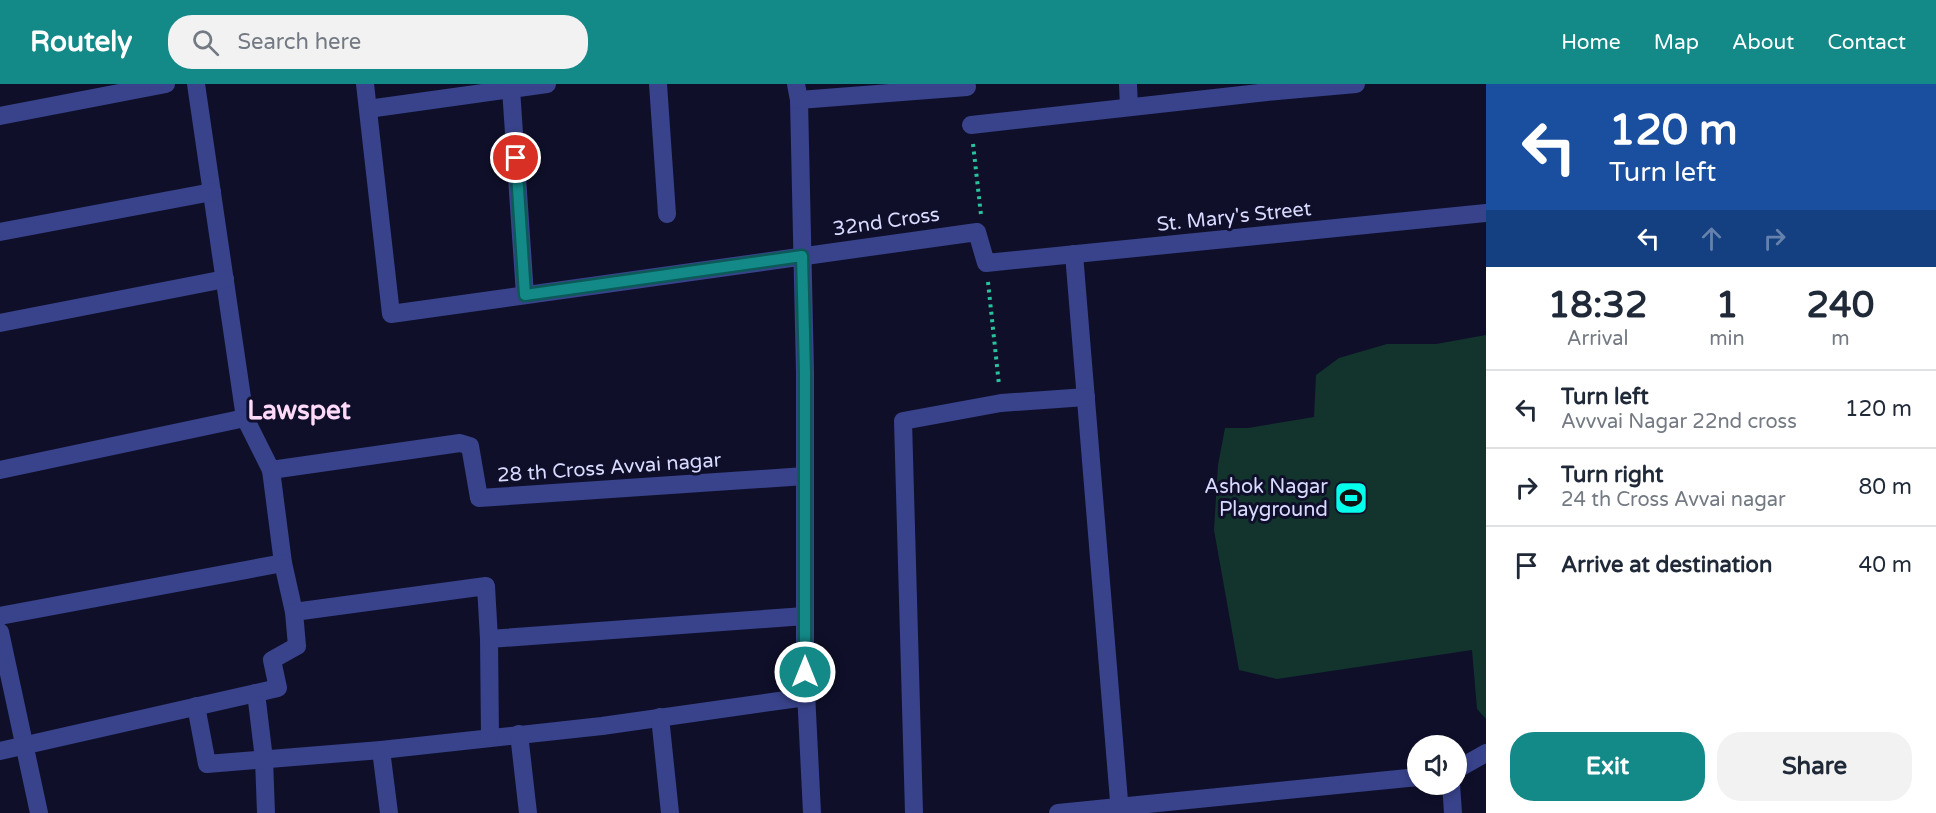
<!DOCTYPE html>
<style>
body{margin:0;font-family:"Varela Round",sans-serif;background:#f2f2f3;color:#1f2937;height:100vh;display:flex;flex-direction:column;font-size:22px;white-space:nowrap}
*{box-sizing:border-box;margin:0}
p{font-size:20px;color:#747a83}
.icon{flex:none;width:33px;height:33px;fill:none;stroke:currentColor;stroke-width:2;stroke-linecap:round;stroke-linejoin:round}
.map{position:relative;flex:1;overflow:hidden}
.sheet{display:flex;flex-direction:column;background:#fff;width:450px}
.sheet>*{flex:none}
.hud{background:#1a4fa0;color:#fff;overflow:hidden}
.fabs{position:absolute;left:1407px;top:651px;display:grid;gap:12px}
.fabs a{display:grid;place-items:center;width:60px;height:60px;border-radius:50%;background:#fff;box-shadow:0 3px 9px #0003;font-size:30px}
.pin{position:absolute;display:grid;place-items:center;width:51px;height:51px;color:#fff;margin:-26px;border:3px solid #fff;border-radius:50%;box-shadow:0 2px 6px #0007}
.me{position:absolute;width:66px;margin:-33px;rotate:0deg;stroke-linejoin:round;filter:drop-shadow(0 0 4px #0008)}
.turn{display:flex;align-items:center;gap:21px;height:126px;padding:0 24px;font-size:27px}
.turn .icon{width:78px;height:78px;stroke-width:2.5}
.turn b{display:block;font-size:42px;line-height:51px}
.lanes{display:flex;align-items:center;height:57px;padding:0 24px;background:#0003;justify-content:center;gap:30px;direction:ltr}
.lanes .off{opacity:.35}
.eta{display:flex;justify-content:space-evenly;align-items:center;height:102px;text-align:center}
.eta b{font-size:36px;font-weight:700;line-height:42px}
.primary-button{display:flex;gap:12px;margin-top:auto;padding:12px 24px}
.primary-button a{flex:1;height:69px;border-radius:24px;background:#138988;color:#fff;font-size:24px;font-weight:700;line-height:69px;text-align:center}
.primary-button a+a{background:#f2f2f3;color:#1f2937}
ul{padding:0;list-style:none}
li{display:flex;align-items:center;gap:18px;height:78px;padding:0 24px;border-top:2px solid #e0e1e3}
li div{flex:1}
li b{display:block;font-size:22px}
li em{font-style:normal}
header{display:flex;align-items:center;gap:36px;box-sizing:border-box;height:84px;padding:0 30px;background:#138988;color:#fff}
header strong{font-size:28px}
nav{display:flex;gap:33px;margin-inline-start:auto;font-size:21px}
.search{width:420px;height:54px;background:#f2f2f3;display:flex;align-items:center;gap:15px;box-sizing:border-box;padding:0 21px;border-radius:24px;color:#747a83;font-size:22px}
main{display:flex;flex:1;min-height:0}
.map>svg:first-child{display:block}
.green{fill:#12342d}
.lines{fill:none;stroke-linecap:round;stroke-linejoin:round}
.path{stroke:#2ac19d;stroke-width:4;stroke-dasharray:3 4.5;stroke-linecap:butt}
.minor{stroke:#38438b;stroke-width:18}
.route-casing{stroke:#0c5958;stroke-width:15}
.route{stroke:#138988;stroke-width:10}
.labels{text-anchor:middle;stroke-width:6;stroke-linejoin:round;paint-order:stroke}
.street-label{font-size:20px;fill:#d8daff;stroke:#0f0f2a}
.poi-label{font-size:20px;fill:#d8daff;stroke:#0f0f2a;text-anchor:end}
.district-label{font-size:26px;font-weight:bold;fill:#ffdaf8;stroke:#0f0f2a}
</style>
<header>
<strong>Routely</strong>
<div class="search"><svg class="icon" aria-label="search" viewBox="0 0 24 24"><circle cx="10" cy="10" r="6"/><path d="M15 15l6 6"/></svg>Search here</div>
<nav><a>Home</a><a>Map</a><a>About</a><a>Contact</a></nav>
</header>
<main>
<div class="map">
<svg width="1486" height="729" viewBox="0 0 1486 729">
<rect width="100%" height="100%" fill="#0f0f2a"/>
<polygon class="green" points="1486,251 1486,635 1477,625 1472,566 1277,595 1239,586 1214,446 1218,381 1225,344 1248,344 1314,333 1316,291 1339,274 1387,260 1436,260"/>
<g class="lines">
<g class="path">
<polyline points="973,60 981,131"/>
<polyline points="988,198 999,301"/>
</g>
<g class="minor">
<polyline points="196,0 245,334 271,386 460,359 470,362 479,414 805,392"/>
<polyline points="365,0 391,230 977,148 986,179 1486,129"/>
<polyline points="658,0 667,130"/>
<polyline points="796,0 799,16 805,288 805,588 812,729"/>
<polyline points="1128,0 1129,23"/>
<polyline points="1277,7 1356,0"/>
<polyline points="799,16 967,3"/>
<polyline points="368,25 511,5"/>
<polyline points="0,32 166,0"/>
<polyline points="971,41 1277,7 1276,0"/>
<polyline points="0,148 212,108"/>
<polyline points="1074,170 1120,729"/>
<polyline points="525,211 511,5 547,0"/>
<polyline points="0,239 225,195"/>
<polyline points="0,386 245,334"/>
<polyline points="271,386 283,479"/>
<polyline points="0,532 283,479 294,528"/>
<polyline points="0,548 39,729"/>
<polyline points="256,609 264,675 266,729"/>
<polyline points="196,622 207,680 381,666 602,642 806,613"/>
<polyline points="660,633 670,729"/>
<polyline points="519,650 528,729"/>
<polyline points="490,653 489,555 805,532"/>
<polyline points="381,666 389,729"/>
<polyline points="0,667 278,604 272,576 297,562 294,528 486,502 489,555"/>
<polyline points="1456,686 1486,669"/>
<polyline points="1451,700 1453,729"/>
<polyline points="914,729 903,337 1001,319 1086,313"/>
<polyline points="1058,729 1418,693"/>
</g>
</g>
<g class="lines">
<defs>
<polyline id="route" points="516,74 525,211 802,172 805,288 805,588"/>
</defs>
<use href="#route" class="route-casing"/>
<use href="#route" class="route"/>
</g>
<defs>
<symbol id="stadium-square" viewBox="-11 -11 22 22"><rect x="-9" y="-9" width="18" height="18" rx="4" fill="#04ffeb" stroke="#0f0f2a"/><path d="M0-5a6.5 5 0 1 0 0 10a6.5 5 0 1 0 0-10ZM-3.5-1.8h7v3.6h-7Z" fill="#111"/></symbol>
</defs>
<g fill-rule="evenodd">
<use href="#stadium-square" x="1332" y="395" width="38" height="38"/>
</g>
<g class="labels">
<g class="street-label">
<text transform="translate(1234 132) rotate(-6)" y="7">St. Mary's Street</text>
<text transform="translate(886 137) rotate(-8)" y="7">32nd Cross</text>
<text transform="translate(609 383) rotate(-4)" y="7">28 th Cross Avvai nagar</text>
</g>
<g class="poi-label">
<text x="1328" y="409">Ashok Nagar<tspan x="1328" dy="23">Playground</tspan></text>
</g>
<g class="district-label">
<text x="299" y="335">Lawspet</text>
</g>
</g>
</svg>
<div class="fabs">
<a><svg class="icon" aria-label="sound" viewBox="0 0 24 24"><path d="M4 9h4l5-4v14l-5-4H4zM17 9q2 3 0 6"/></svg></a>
</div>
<div class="pin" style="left:516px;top:74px;background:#d93025"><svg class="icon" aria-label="arrive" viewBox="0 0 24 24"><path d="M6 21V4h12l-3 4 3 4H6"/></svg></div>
<svg class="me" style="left:805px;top:588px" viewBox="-20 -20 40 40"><circle r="17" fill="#138988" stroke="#fff" stroke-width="3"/><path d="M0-11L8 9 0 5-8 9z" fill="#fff"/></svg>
</div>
<section class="sheet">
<div class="hud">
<div class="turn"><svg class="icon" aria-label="left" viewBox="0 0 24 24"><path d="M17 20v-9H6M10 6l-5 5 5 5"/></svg><div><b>120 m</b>Turn left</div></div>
<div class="lanes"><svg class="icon" aria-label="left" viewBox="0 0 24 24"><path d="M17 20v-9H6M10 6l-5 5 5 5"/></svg><svg class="icon off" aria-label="ahead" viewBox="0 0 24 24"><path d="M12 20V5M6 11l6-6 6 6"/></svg><svg class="icon off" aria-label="right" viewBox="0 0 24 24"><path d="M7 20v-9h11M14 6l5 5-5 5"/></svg></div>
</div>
<div class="eta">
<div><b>18:32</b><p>Arrival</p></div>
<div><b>1</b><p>min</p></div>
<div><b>240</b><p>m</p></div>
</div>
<ul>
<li><svg class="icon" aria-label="left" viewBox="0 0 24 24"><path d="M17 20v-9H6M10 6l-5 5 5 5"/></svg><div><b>Turn left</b><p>Avvvai Nagar 22nd cross</p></div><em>120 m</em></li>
<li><svg class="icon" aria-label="right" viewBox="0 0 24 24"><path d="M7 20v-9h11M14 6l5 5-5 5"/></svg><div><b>Turn right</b><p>24 th Cross Avvai nagar</p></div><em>80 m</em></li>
<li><svg class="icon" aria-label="arrive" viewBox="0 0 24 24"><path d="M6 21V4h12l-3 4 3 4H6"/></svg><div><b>Arrive at destination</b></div><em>40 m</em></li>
</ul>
<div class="primary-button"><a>Exit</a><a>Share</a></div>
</section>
</main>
